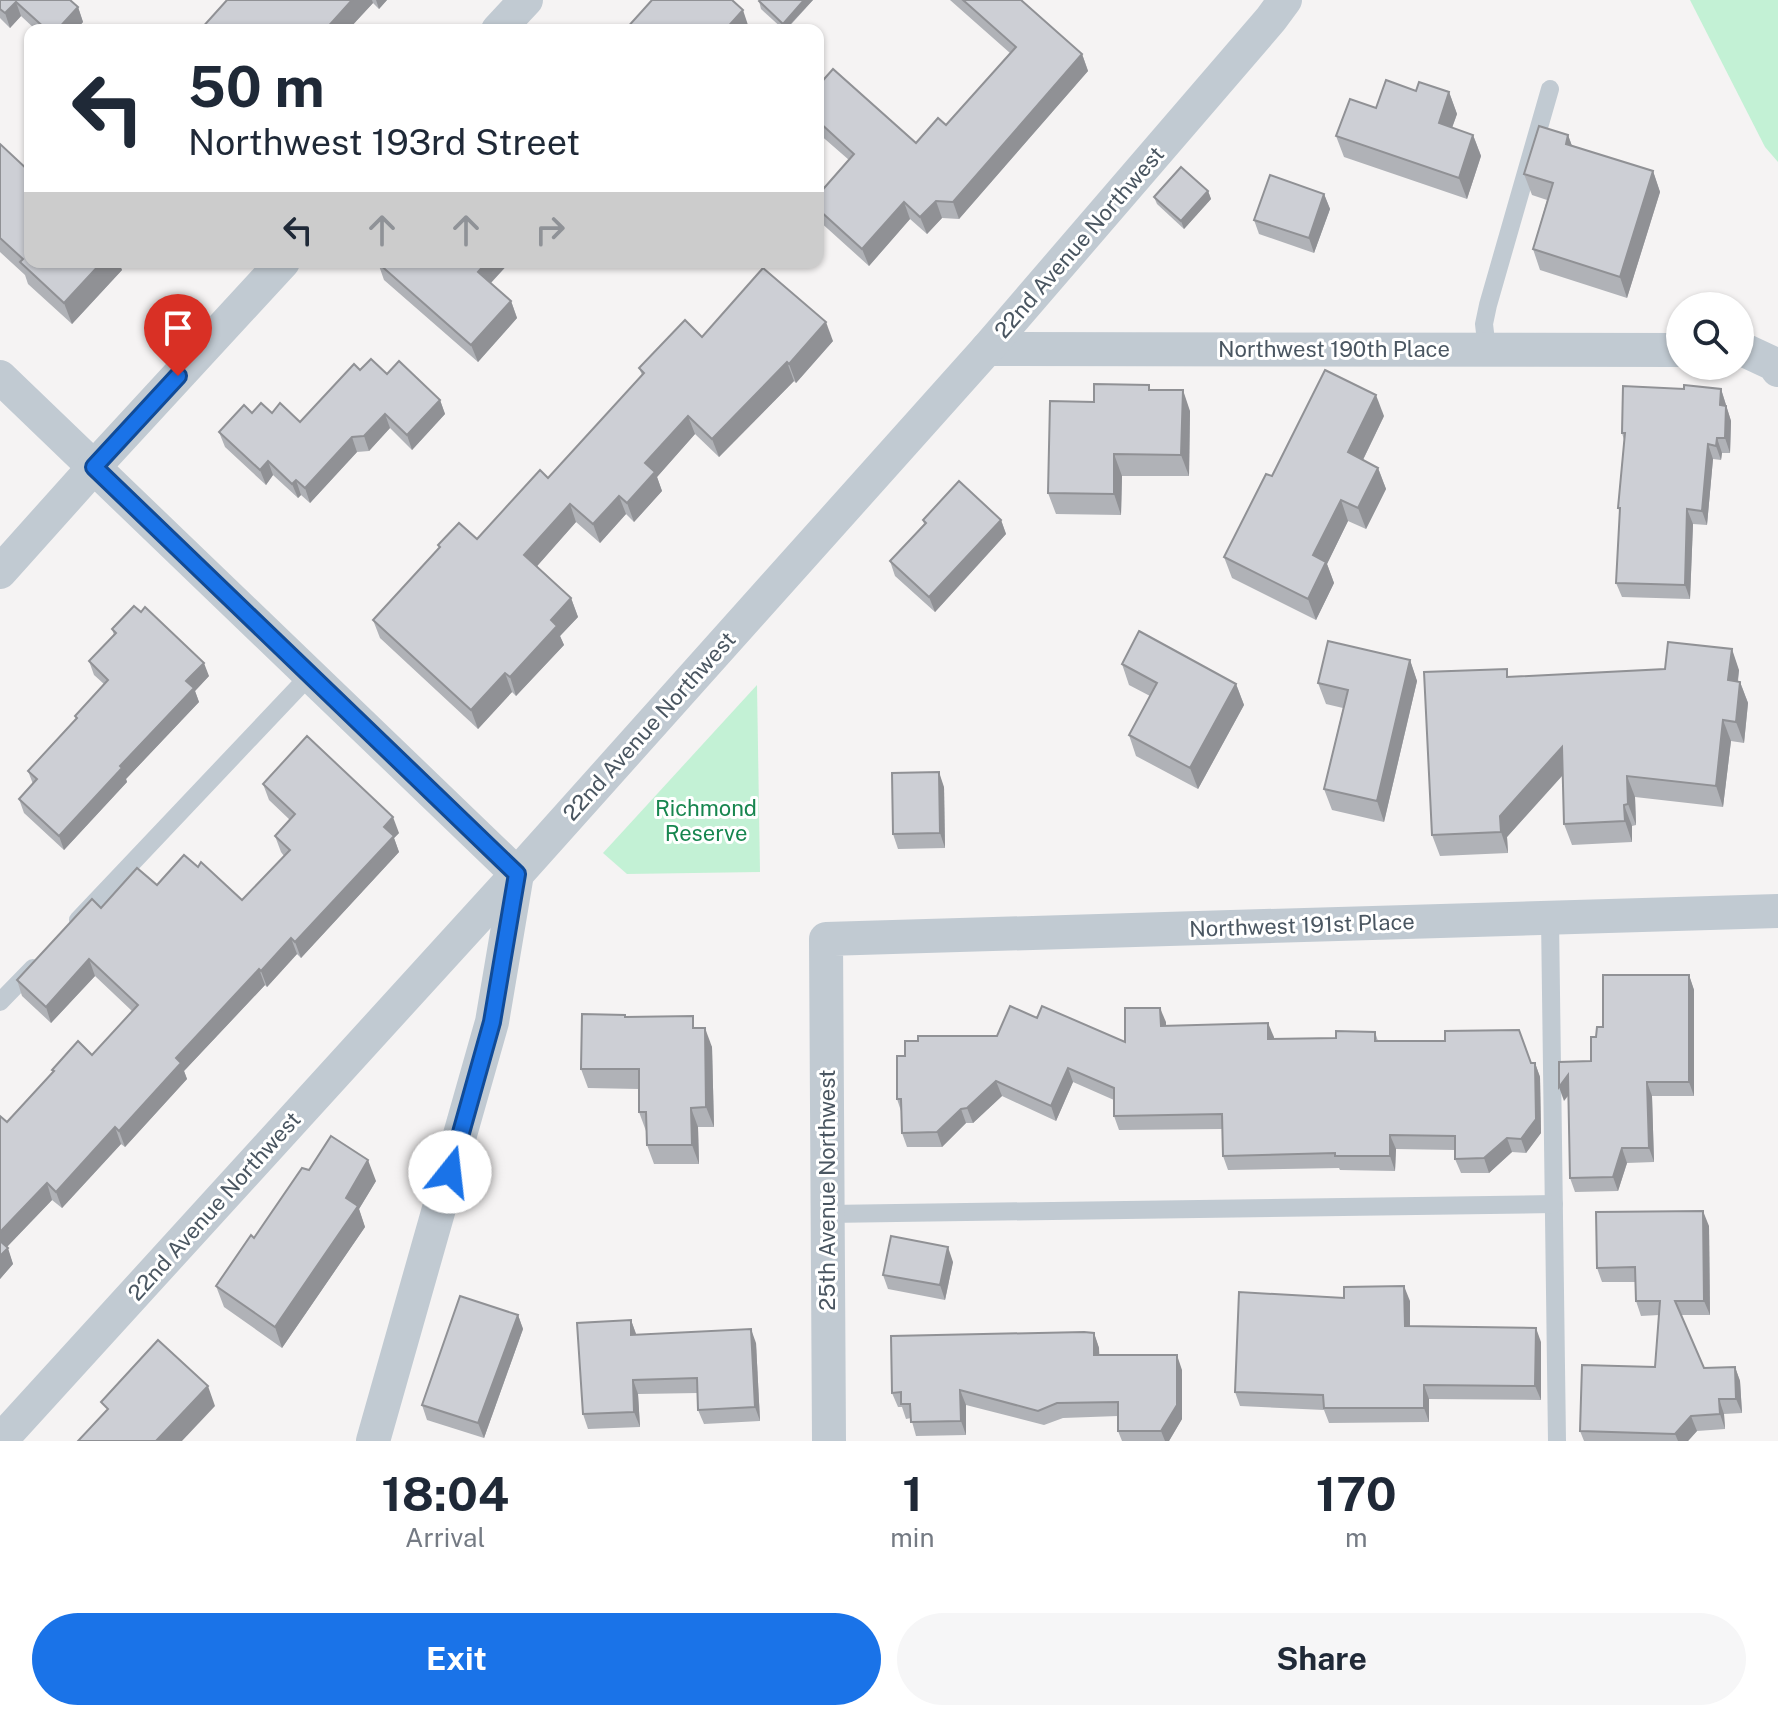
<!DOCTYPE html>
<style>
body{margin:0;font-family:"Public Sans",sans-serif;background:#f6f6f7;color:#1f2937;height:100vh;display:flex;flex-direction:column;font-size:30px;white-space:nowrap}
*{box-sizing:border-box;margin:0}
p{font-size:26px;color:#747a83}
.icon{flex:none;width:44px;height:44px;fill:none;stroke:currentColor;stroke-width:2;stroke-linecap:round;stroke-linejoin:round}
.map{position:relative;height:1441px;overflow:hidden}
.details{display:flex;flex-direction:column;background:#fff;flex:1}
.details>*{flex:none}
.guide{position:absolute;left:24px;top:24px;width:800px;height:244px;border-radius:16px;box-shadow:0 2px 6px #0004;background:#fff;color:#1f2937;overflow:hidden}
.buttons{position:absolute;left:1666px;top:292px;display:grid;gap:16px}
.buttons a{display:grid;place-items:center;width:88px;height:88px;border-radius:50%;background:#fff;box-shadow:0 2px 6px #0004;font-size:40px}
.pin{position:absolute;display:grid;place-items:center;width:68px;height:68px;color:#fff;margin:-82px -34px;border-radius:50% 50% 50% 0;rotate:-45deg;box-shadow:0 0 8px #0007}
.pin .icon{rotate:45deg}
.me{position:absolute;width:88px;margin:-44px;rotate:16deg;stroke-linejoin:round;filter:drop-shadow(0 0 6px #0008)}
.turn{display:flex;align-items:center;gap:28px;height:168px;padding:0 32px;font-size:36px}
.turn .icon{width:104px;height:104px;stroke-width:2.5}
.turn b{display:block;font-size:56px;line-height:68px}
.lanes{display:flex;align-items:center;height:76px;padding:0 32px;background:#0003;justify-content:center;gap:40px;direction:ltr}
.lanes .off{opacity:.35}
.eta{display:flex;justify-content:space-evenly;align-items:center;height:136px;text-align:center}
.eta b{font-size:48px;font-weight:700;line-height:56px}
.button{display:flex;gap:16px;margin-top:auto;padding:16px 32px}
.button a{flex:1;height:92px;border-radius:48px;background:#1a73e8;color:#fff;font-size:32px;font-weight:700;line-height:92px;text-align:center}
.button a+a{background:#f6f6f7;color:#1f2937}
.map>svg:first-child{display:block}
.green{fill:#c3f1d5}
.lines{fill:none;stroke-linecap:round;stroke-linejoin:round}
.service{stroke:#c1cad2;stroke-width:18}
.minor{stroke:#c1cad2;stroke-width:34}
.wall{fill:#b0b2b7}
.shaded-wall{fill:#909195}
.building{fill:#cdcfd5;stroke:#909195;stroke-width:2}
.route-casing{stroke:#114b97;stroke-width:20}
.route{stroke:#1a73e8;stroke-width:14}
.labels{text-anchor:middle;stroke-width:6;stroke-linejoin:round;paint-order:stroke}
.street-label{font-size:22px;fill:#4a5661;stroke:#fff}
.park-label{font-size:22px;fill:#17864f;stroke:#fff}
</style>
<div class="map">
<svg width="1778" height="1441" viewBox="0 0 1778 1441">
<rect width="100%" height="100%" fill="#f5f3f3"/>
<g class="green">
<polygon points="1690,0 1778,0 1778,162 1765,147"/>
<polygon points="757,685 760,872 627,874 603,853"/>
</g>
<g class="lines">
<g class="service">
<polyline points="1487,350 1484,324 1488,305 1550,89"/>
<polyline points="1550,918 1557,1441"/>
<polyline points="78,920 310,675"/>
<polyline points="0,1002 33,968"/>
<polyline points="827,1214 1554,1204"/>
</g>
<g class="minor">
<polyline points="498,30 526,0"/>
<polyline points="987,349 1680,350"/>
<polyline points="1740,350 1744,350 1774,364 1778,370"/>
<polyline points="0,377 517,874 492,1022 373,1441"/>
<polyline points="0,572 94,467 283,262"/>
<polyline points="0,1441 517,874 987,349 1271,19 1285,0"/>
<polyline points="829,1441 826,939 1778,911"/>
</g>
</g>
<g class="wall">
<polygon points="0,0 78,7 83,22 76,30 36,30 21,16 10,28 0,18"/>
<polygon points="227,0 387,0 379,9 373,3 348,30 200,30"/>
<polygon points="813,0 786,30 784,30 761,9 759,1"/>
<polygon points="950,0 1021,0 1082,54 1088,71 959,219 942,218 927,234 910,219 869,266 818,220 818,195 849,160 818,133 818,86 916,143 946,125 1010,53"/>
<polygon points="1416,91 1449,92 1457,114 1452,128 1473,135 1481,156 1467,199 1344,157 1336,136 1376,108"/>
<polygon points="1568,135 1572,146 1653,171 1660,192 1627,298 1540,270 1533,249 1547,200 1532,195 1524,174"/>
<polygon points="0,144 122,270 72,324 28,284 25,275 0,252"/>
<polygon points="1208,191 1211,199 1184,229 1157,204 1154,197"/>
<polygon points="1324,194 1330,209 1314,253 1259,234 1254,220"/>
<polygon points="510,262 491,283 511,301 517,318 478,362 384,280 378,263"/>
<polygon points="702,337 833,341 796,383 794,381 719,457 695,434 657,477 662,491 634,522 626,514 600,543 576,522 537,566 571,598 578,617 560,636 564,645 516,696 512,692 478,729 380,638 373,620 439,548 438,545 477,539 548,478 642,375 639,368"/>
<polygon points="360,370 387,374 440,400 445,414 412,450 390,428 369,451 357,452 310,503 301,495 298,498 273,475 266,485 225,447 219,432 252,413 300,422"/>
<polygon points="1684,389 1721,389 1731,421 1730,453 1722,453 1721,460 1713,459 1707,525 1693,524 1690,599 1622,597 1616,583 1620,512 1618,508 1624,440 1622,433"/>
<polygon points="1150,390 1190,411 1189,476 1122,476 1121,515 1056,514 1048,493 1094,402"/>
<polygon points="1384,416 1363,460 1378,468 1386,489 1366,529 1348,521 1327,564 1334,583 1316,620 1232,578 1224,557 1272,476"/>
<polygon points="923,520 1001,520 1006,534 935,612 895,576 890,561 924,524"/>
<polygon points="112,629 209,676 195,691 199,702 126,779 127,782 64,850 24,813 19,799 33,784 28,771 76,719 75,716 104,684 94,675 89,661 114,635"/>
<polygon points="1410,660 1417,681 1384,822 1332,810 1324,789 1343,708 1326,704 1318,683"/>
<polygon points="1122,664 1236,684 1244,705 1198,789 1136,756 1129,735 1150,696 1129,685"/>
<polygon points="1739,670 1738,682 1740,682 1748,703 1744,743 1731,741 1723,807 1635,797 1636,825 1632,826 1632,842 1572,845 1564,824 1563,775 1507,837 1508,853 1440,856 1432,835 1510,677"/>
<polygon points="263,784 399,833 394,838 399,852 301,958 297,954 267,987 265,985 184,1071 187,1079 125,1147 121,1144 62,1208 52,1200 7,1247 13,1264 0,1279 7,1122 53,1072 52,1070 92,1055 132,1011 95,976 51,1023 22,996 17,980 101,908 198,867 242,900 284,856 281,852 275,836 290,820 269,800"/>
<polygon points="944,787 945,848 898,849 893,834"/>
<polygon points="1689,975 1694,990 1694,1096 1652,1096 1654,1162 1627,1163 1618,1191 1575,1192 1570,1178 1568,1096 1564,1101 1591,1061 1596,1037 1603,1027"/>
<polygon points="625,1016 697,1028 712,1047 714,1127 698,1127 699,1164 654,1164 647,1145 646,1131 639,1112 639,1089 588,1088 581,1069"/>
<polygon points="1037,1018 1125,1042 1166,1022 1166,1025 1274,1037 1274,1039 1336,1038 1375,1032 1378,1041 1535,1063 1540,1077 1541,1133 1526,1153 1512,1152 1489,1173 1461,1173 1455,1159 1455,1150 1396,1149 1395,1171 1340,1170 1339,1168 1228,1170 1223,1156 1222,1129 1119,1130 1114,1116 1114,1100 1073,1082 1056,1121 1002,1096 973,1123 966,1123 942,1147 907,1147 902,1133 901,1111 897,1099 905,1056 918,1041 997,1036"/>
<polygon points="309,1170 376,1181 359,1209 365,1227 282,1348 224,1307 216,1286"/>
<polygon points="1709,1226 1710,1315 1681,1315 1704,1368 1735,1367 1740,1381 1742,1413 1724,1414 1725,1429 1697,1431 1688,1441 1584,1441 1580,1431 1655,1367 1659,1315 1641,1316 1636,1301 1635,1282 1602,1282 1597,1268"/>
<polygon points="953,1262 945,1300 888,1289 883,1275"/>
<polygon points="1410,1301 1410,1326 1541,1342 1541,1400 1429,1399 1429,1422 1329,1423 1324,1410 1240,1406 1235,1392"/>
<polygon points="518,1315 523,1329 484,1438 427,1420 422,1405"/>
<polygon points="631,1320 636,1334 756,1343 760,1421 704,1424 698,1410 698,1393 638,1394 640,1427 588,1429 583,1414"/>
<polygon points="1094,1333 1099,1348 1099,1355 1182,1370 1182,1419 1169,1441 1122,1441 1118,1431 1118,1416 1063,1418 1044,1425 966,1405 966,1435 916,1436 911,1418 906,1419 902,1407 898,1407 892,1393"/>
</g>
<g class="shaded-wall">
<polygon points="352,0 372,0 373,3 348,30 325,30"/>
<polygon points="376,0 387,0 379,9"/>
<polygon points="804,0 813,0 785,30 783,24"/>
<polygon points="16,2 21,16 10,28 5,13"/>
<polygon points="78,7 83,22 76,30 57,30"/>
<polygon points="743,10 748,25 744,30 725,30"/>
<polygon points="1082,54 1088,71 959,219 953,202"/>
<polygon points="1449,92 1457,114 1446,144 1439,123"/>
<polygon points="1473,135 1481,156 1467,199 1459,178"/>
<polygon points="1568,135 1576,157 1566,144"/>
<polygon points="1653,171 1660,192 1627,298 1620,277"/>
<polygon points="1208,191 1211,199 1184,229 1181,221"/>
<polygon points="1324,194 1330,209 1314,253 1309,238"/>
<polygon points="936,201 942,218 927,234 920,217"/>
<polygon points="904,202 910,219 869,266 862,249"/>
<polygon points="102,262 119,262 122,270 72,324 64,303"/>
<polygon points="487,262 510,262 485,289 478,272"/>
<polygon points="511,301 517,318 478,362 471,345"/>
<polygon points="826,322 833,341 796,383 789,364"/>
<polygon points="787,362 794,381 719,457 712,439"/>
<polygon points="1721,389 1731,421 1730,453 1725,438 1720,405"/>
<polygon points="1183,390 1190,411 1189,476 1181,455"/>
<polygon points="1376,395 1384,416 1356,474 1348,452"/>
<polygon points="440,400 445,414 412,450 407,435"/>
<polygon points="385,414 390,428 369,451 364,436"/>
<polygon points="688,416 695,434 657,477 662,491 634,522 627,503 645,463"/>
<polygon points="352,437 357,452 310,503 305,488"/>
<polygon points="1717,438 1722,453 1721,460 1716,446"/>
<polygon points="1708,444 1713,459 1707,525 1702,511"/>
<polygon points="1114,454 1122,476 1121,515 1114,494"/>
<polygon points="268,461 273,475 266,485 260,470"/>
<polygon points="1378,468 1386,489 1366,529 1358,508"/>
<polygon points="296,480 301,495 298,498 292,484"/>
<polygon points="619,496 626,514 600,543 593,524"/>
<polygon points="1341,500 1348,521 1327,564 1334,583 1316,620 1308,599 1313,555"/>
<polygon points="570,504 576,522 531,573 524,555"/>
<polygon points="1687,509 1693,524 1690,599 1685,585"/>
<polygon points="1001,520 1006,534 935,612 929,597"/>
<polygon points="571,598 578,617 560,636 564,645 516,696 510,677 551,620"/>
<polygon points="1732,649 1739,670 1735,702 1728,680"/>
<polygon points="1410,660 1417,681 1384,822 1377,801"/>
<polygon points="204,663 209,676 195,691 199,702 126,779 127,782 64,850 59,836 120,766 186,681"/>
<polygon points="505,673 512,692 478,729 471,710"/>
<polygon points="1740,682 1748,703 1744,743 1736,722"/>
<polygon points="1236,684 1244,705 1198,789 1190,768"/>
<polygon points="1723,720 1731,741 1723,807 1716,786"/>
<polygon points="1562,747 1569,768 1507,837 1508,853 1501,832 1500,816"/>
<polygon points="939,772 944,787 945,848 940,833"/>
<polygon points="1627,776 1635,797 1636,825 1628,804"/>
<polygon points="1624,805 1632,826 1632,842 1625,821"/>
<polygon points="393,817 399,833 394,838 399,852 301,958 295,942 384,827"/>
<polygon points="291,938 297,954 267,987 261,971"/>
<polygon points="89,959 95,976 51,1023 46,1007"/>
<polygon points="259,969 265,985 184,1071 187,1079 125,1147 119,1131 176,1058"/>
<polygon points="1689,975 1694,990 1694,1096 1689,1082"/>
<polygon points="1160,1008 1166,1022 1166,1040 1161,1026"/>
<polygon points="1268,1023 1274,1037 1274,1054 1268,1039"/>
<polygon points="705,1028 712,1047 714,1127 706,1107"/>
<polygon points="1535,1063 1540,1077 1541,1133 1526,1153 1521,1139"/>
<polygon points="1068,1068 1073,1082 1056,1121 1051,1106"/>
<polygon points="1568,1075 1573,1089 1564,1101 1559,1087"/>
<polygon points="996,1081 1002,1096 973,1123 967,1108"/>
<polygon points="1647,1082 1652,1096 1654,1162 1649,1148"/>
<polygon points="691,1108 698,1127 699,1164 692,1145"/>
<polygon points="961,1109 966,1123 942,1147 937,1132"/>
<polygon points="115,1127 121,1144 62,1208 56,1192"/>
<polygon points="1390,1135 1396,1149 1395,1171 1390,1156"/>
<polygon points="1507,1138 1512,1152 1489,1173 1484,1158"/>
<polygon points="1622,1148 1627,1163 1618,1191 1613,1177"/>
<polygon points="368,1160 376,1181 359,1209 365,1227 282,1348 275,1327 346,1198"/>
<polygon points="47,1183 52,1200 1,1253 0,1250 0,1232"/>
<polygon points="1703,1211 1709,1226 1710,1315 1704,1301"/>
<polygon points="948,1247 953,1262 945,1300 940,1285"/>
<polygon points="8,1248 13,1264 0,1279 0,1256"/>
<polygon points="1404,1286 1410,1301 1410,1341 1405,1326"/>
<polygon points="518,1315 523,1329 484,1438 478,1423"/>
<polygon points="631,1320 636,1334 631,1335"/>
<polygon points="1536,1328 1541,1342 1541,1400 1535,1386"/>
<polygon points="751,1329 756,1343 760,1421 755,1407"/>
<polygon points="1094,1333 1099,1348 1100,1370 1094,1355"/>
<polygon points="1177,1355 1182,1370 1182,1419 1169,1441 1165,1441 1161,1431"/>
<polygon points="1735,1367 1740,1381 1742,1413 1736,1399"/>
<polygon points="633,1380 638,1394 640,1427 634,1412"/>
<polygon points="1424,1385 1429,1399 1429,1422 1424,1408"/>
<polygon points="208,1386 215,1406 182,1441 156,1441"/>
<polygon points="960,1390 966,1405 966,1435 961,1421"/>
<polygon points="1719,1399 1724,1414 1725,1429 1720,1414"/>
<polygon points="1691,1416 1697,1431 1688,1441 1678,1441 1675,1434"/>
</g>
<g class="building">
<polygon points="0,0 70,0 78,7 57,30 47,30 16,2 5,13 0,9"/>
<polygon points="227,0 352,0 325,30 200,30"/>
<polygon points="652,0 732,0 743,10 725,30 625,30"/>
<polygon points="760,0 804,0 783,24 759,1"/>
<polygon points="963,0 1021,0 1082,54 953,202 936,201 920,217 904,202 862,249 818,209 818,195 854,154 818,121 818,86 833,69 916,143 938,118 946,125 1016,47"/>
<polygon points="1386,80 1416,91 1419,82 1449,92 1439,123 1473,135 1459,178 1336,136 1350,99 1376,108"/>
<polygon points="1539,126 1568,135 1566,144 1653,171 1620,277 1533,249 1553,183 1524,174"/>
<polygon points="0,144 30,172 30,262 102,262 64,303 20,262 23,259 0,238"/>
<polygon points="1181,167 1208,191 1181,221 1154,197"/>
<polygon points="1270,175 1324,194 1309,238 1254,220"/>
<polygon points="379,262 487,262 478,272 511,301 471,345 378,263"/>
<polygon points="763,268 826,322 789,364 787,362 712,439 688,416 645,463 655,472 627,503 619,496 593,524 570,504 524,555 571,598 551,620 557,626 510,677 505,673 471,710 373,620 440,547 438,545 459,523 477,539 540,470 548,478 644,373 639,368 685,320 702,337"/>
<polygon points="371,359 387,374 399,361 440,400 407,435 385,414 364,436 352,437 305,488 296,480 292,484 268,461 260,470 219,432 244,405 252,413 261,403 272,413 280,403 300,422 354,364 360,370"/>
<polygon points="1325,370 1376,395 1348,452 1378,468 1358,508 1341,500 1313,555 1326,562 1308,599 1224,557 1266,474 1272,476"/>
<polygon points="1094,384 1149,385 1149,390 1183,390 1181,455 1114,454 1114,494 1048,493 1050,401 1094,402"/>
<polygon points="1684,385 1721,389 1720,405 1726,406 1725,438 1717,438 1716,446 1708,444 1702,511 1687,509 1685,585 1616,583 1620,508 1618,508 1625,433 1622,433 1623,386 1684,389"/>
<polygon points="959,481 1001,520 929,597 890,561 926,523 923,520"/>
<polygon points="134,606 141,612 145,607 204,663 186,681 194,688 120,766 122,768 59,836 19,799 37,779 28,771 77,718 75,716 108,680 89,661 116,633 112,629"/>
<polygon points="1139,631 1236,684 1190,768 1129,735 1157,683 1122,664"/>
<polygon points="1328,641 1410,660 1377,801 1324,789 1348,690 1318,683"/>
<polygon points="1668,642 1732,649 1728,680 1740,682 1736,722 1723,720 1716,786 1627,776 1628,804 1624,805 1625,821 1564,824 1562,747 1500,816 1501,832 1432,835 1424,672 1507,669 1507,677 1665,669"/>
<polygon points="307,736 393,817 384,827 394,836 295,942 291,938 261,971 259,969 176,1058 181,1063 119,1131 115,1127 56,1192 47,1183 0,1232 0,1116 7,1122 54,1071 52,1070 78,1041 92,1055 138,1005 89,959 46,1007 17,980 92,899 101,908 137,868 157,885 184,855 198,867 201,862 242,900 290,850 275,836 295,814 263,784"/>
<polygon points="939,772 940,833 893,834 892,773"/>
<polygon points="1603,975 1689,975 1689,1082 1647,1082 1649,1148 1622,1148 1613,1177 1570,1178 1568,1075 1559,1087 1559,1062 1591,1061 1591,1037 1596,1037 1597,1027 1603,1027"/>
<polygon points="1010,1006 1037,1018 1042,1006 1125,1042 1125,1008 1160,1008 1161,1026 1268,1023 1268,1039 1336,1038 1336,1031 1375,1032 1375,1041 1445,1041 1445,1031 1519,1030 1531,1063 1535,1063 1536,1119 1521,1139 1507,1138 1484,1158 1455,1159 1455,1136 1390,1135 1390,1156 1335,1156 1335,1153 1223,1156 1222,1114 1114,1116 1114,1088 1068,1068 1051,1106 996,1081 967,1108 961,1109 937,1132 902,1133 901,1099 897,1099 897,1056 905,1056 905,1041 918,1041 918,1036 997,1036"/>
<polygon points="582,1014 625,1015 625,1017 693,1016 693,1028 705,1028 706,1107 691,1108 692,1145 647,1145 646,1112 639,1112 639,1069 581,1069"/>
<polygon points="331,1136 368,1160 346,1198 358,1206 275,1327 216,1286 251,1235 254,1238 302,1168 309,1170"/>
<polygon points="1703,1211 1704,1301 1675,1301 1704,1368 1735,1367 1736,1399 1719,1399 1720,1414 1691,1416 1675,1434 1580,1431 1582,1365 1655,1367 1660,1301 1636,1301 1635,1267 1597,1268 1596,1212"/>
<polygon points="891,1236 948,1247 940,1285 883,1275"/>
<polygon points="0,1241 8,1248 0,1256"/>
<polygon points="1404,1286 1405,1326 1536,1328 1535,1386 1424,1385 1424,1408 1324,1408 1323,1395 1235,1392 1239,1292 1344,1298 1344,1287"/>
<polygon points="460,1296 518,1315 478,1423 422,1405"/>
<polygon points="631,1320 631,1335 751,1329 755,1407 698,1410 697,1378 633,1380 634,1412 583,1414 577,1323"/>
<polygon points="1084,1332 1094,1333 1094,1355 1177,1355 1177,1405 1161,1431 1118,1431 1118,1402 1057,1403 1038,1411 960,1390 961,1421 911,1422 910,1404 901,1404 901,1392 892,1393 891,1336"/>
<polygon points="158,1340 208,1386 156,1441 78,1441 108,1409 101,1402"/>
</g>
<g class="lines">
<defs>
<polyline id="route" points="178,376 94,467 517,874 492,1022 450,1172"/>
</defs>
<use href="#route" class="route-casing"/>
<use href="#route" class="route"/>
</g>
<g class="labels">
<g class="street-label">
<text transform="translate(1079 242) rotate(-49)" y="8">22nd Avenue Northwest</text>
<text x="1334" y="357">Northwest 190th Place</text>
<text transform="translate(649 726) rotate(-48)" y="8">22nd Avenue Northwest</text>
<text transform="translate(1302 925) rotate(-2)" y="8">Northwest 191st Place</text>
<text transform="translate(827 1190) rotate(-90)" y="8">25th Avenue Northwest</text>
<text transform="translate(214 1206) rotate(-48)" y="8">22nd Avenue Northwest</text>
</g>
<g class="park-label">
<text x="706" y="816">Richmond<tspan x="706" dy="25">Reserve</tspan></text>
</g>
</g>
</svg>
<div class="buttons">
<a><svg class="icon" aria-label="search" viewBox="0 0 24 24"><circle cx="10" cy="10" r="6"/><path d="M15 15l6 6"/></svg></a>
</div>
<div class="pin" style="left:178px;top:376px;background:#d93025"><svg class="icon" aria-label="arrive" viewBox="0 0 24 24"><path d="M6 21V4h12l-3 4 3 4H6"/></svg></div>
<svg class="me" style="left:450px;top:1172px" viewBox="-20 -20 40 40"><circle r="19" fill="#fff"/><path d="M0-13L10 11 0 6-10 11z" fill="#1a73e8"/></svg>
<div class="guide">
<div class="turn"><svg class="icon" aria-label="left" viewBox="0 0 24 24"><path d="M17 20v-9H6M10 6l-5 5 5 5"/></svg><div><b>50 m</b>Northwest 193rd Street</div></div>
<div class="lanes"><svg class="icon" aria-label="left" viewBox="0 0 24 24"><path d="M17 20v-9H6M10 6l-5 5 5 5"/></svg><svg class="icon off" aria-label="ahead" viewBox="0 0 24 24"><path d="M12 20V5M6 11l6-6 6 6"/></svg><svg class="icon off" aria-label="ahead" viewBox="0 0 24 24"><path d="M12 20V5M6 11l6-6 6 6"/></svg><svg class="icon off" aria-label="right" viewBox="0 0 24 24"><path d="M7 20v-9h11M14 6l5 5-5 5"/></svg></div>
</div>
</div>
<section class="details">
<div class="eta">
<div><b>18:04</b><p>Arrival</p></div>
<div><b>1</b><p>min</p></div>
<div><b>170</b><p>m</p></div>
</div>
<div class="button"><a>Exit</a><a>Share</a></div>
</section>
